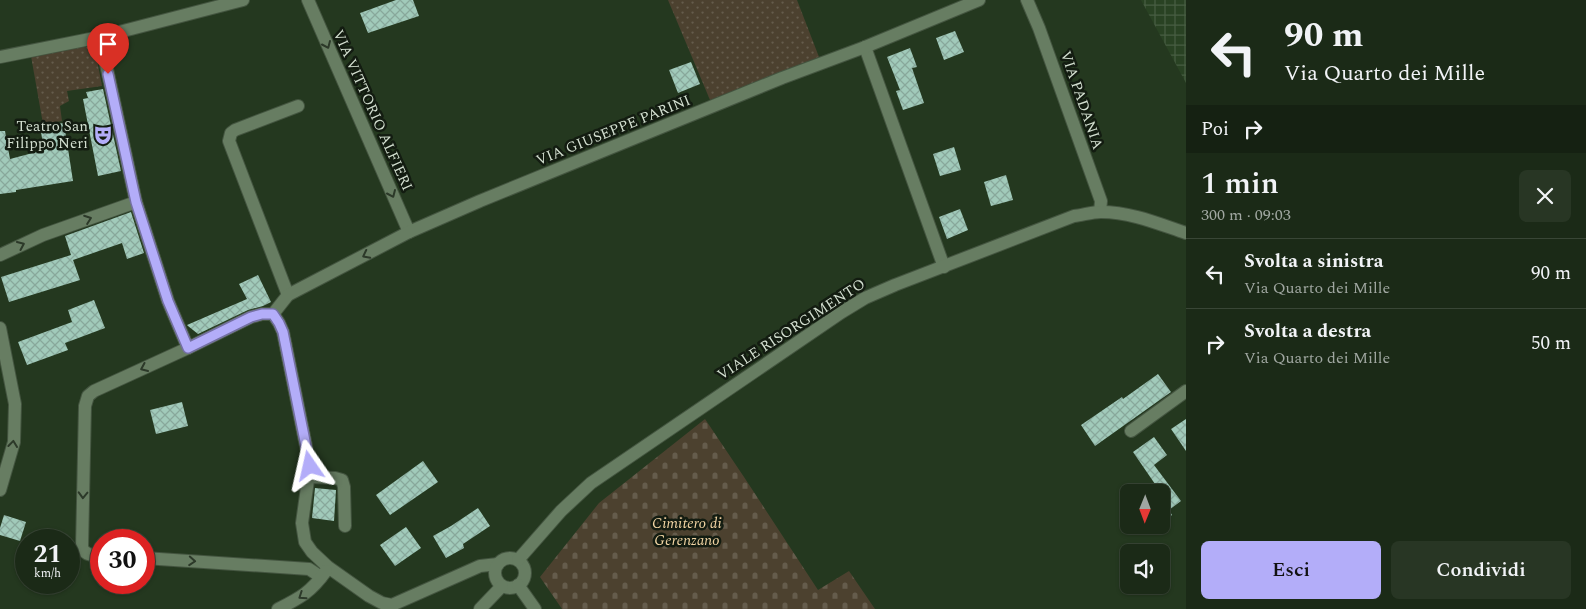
<!DOCTYPE html>
<html lang="it">
<meta charset="utf-8">
<style>
body{margin:0;font-family:Spectral,serif;background:#283624;color:#f1f3f6;height:100vh;display:flex;flex-direction:column;font-size:19px;white-space:nowrap}
*{box-sizing:border-box;margin:0}
p{font-size:16px;color:#a0a7a1}
.icon{flex:none;width:28px;height:28px;fill:none;stroke:currentColor;stroke-width:2;stroke-linecap:round;stroke-linejoin:round}
.map{position:relative;flex:1;overflow:hidden}
.drawer{display:flex;flex-direction:column;background:#1b2a17;width:400px}
.drawer>*{flex:none}
.banner{background:#1b2a17;color:#f1f3f6;overflow:hidden}
.needle{width:32px;rotate:181deg}
.fabs{position:absolute;left:1120px;top:484px;display:grid;gap:10px}
.fabs a{display:grid;place-items:center;width:50px;height:50px;border-radius:8px;background:#1b2a17;box-shadow:0 1px 4px #0004,0 0 0 1px #394636;font-size:25px}
.speed{position:absolute;left:15px;top:529px;display:flex;gap:10px;font-size:25px;font-weight:700;text-align:center}
.speed>*{display:grid;place-content:center;width:65px;height:65px;border-radius:50%;background:#1b2a17;box-shadow:0 1px 4px #0004,0 0 0 1px #394636;line-height:1}
.speed small{font-size:12px;font-weight:400}
.speed .limit{border:8px solid #d22;background:#fff;color:#111}
.pin{position:absolute;display:grid;place-items:center;width:42px;height:42px;color:#fff;margin:-51px -21px;border-radius:50% 50% 50% 0;rotate:-45deg;box-shadow:0 0 5px #0007}
.pin .icon{rotate:45deg}
.me{position:absolute;width:55px;margin:-28px;rotate:349deg;stroke-linejoin:round;filter:drop-shadow(0 0 4px #0008)}
.turn{display:flex;align-items:center;gap:18px;height:105px;padding:0 15px;font-size:22px}
.turn .icon{width:65px;height:65px;stroke-width:2.5}
.turn b{display:block;font-size:35px;line-height:42px}
.then{display:flex;align-items:center;height:48px;padding:0 15px;background:#0003;gap:10px;font-size:19px}
.round{display:grid;place-items:center;flex:none;width:52px;height:52px;border-radius:8px;background:#283624}
.summary{display:flex;align-items:center;justify-content:space-between;height:85px;padding:0 15px}
h1{font-size:30px;font-weight:600;line-height:38px}
.primary-button{display:flex;gap:10px;margin-top:auto;padding:10px 15px}
.primary-button a{flex:1;height:58px;border-radius:8px;background:#b3adf9;color:#111;font-size:20px;font-weight:600;line-height:58px;text-align:center}
.primary-button a+a{background:#283624;color:#f1f3f6}
ul{padding:0;list-style:none}
li{display:flex;align-items:center;gap:15px;height:70px;padding:0 15px;border-top:1px solid #394636}
li div{flex:1}
li b{display:block;font-size:19px}
li em{font-style:normal}
main{display:flex;flex:1;min-height:0}
.map>svg:first-child{display:block}
.industrial{fill:url(#industrial-grid)}
.grass{fill:url(#grass-dots)}
.cemetery{fill:url(#cemetery-stones)}
.building{fill:url(#building-cross-hatch)}
.lines{fill:none;stroke-linecap:round;stroke-linejoin:round}
.minor-casing{stroke:#445540;stroke-width:14}
.minor{stroke:#677d62;stroke-width:12}
.oneway{stroke:#2c3929}
.route-casing{stroke:#7470a2;stroke-width:12}
.route{stroke:#b3adf9;stroke-width:9}
.labels{text-anchor:middle;stroke-width:5;stroke-linejoin:round;paint-order:stroke}
.street-label{font-size:15px;fill:#d3dfd0;stroke:#131c11}
.poi-label{font-size:15px;fill:#d3dfd0;stroke:#131c11;text-anchor:end}
.park-label{font-size:15px;font-style:italic;fill:#f1d4a3;stroke:#131c11}
</style>
<main>
<div class="map">
<svg width="1186" height="609" viewBox="0 0 1186 609">
<defs>
<pattern id="industrial-grid" width="8" height="8" patternUnits="userSpaceOnUse" patternTransform="scale(1.25)"><rect width="8" height="8" fill="#294223"/><path d="M0 4h8M4 0v8" fill="none" stroke="#475d42"/></pattern>
<pattern id="grass-dots" width="8" height="8" patternUnits="userSpaceOnUse" patternTransform="scale(1.25)"><rect width="8" height="8" fill="#4c412f"/><path d="M2 2h.1M6 6h.1" fill="none" stroke="#655c4c" stroke-width="1.8" stroke-linecap="round"/></pattern>
<pattern id="cemetery-stones" width="16" height="16" patternUnits="userSpaceOnUse" patternTransform="scale(1.25)"><rect width="16" height="16" fill="#4c412f"/><path d="M2 7V4a2 2 0 0 1 4 0v3zM10 15v-3a2 2 0 0 1 4 0v3z" fill="#655c4c"/></pattern>
<pattern id="building-cross-hatch" width="8" height="8" patternUnits="userSpaceOnUse" patternTransform="scale(1.25)"><rect width="8" height="8" fill="#a1caba"/><path d="M0 0l8 8M0 8l8-8" fill="none" stroke="#88a89b"/></pattern>
</defs>
<rect width="100%" height="100%" fill="#24381f"/>
<polygon class="industrial" points="1141,0 1186,0 1186,83"/>
<g class="grass">
<polygon points="668,0 797,0 819,57 710,100"/>
<polygon points="86,44 95,49 102,86 67,91 69,101 60,106 62,121 43,124 31,56"/>
</g>
<polygon class="cemetery" points="705,419 744,477 818,590 849,571 875,609 562,609 540,577 599,503"/>
<g class="building">
<polygon points="396,0 413,0 419,16 368,33 360,13"/>
<polygon points="955,31 964,52 944,60 936,38"/>
<polygon points="910,48 917,67 912,68 924,103 903,110 896,91 900,90 887,57"/>
<polygon points="691,62 700,84 678,93 669,70"/>
<polygon points="103,89 121,171 98,176 83,99 88,98 86,92"/>
<polygon points="64,123 73,181 16,190 16,192 0,194 0,131 5,131 10,159 44,150 40,126"/>
<polygon points="954,147 961,170 940,176 933,154"/>
<polygon points="1006,175 1013,200 991,206 984,182"/>
<polygon points="960,209 968,230 947,239 939,217"/>
<polygon points="131,212 144,253 127,259 122,243 73,260 72,257 80,280 9,302 1,277 71,255 65,236"/>
<polygon points="258,275 271,302 263,306 248,310 198,334 188,326 187,325 247,299 239,284"/>
<polygon points="94,300 105,328 65,343 68,350 27,365 18,342 72,322 68,310"/>
<polygon points="1158,374 1171,392 1095,446 1081,425 1122,397 1123,399"/>
<polygon points="182,402 188,426 156,434 150,410"/>
<polygon points="1186,419 1186,451 1171,429"/>
<polygon points="1154,437 1167,455 1154,465 1181,501 1169,510 1172,515 1161,523 1161,492 1143,492 1155,484 1133,452"/>
<polygon points="423,461 438,482 390,515 376,495"/>
<polygon points="315,488 336,490 334,521 312,518"/>
<polygon points="478,508 490,526 463,544 464,548 446,558 433,536 451,526"/>
<polygon points="4,515 26,522 20,541 0,535 0,528"/>
<polygon points="406,527 421,548 395,566 380,545"/>
</g>
<g class="lines">
<defs>
<g id="minor">
<polyline points="308,0 409,232"/>
<polyline points="1027,0 1039,28 1101,201 1100,212"/>
<polyline points="100,37 136,202 168,301 188,348"/>
<polyline points="865,47 944,267"/>
<polyline points="0,57 100,37 243,0"/>
<polyline points="0,255 43,235 136,202"/>
<polyline points="288,295 229,141 231,133 235,130 298,106"/>
<polyline points="273,314 288,295 409,232 480,201 782,78 865,47 979,0"/>
<polyline points="0,328 15,404 14,442 0,490"/>
<polyline points="1131,431 1186,391"/>
<polyline points="310,477 335,478 342,480 344,487 345,526"/>
<path d="M 101,555 C 93,555 86,556 82,548 L 85,406 L 88,396 L 94,391 L 188,348 L 251,317 L 262,314 L 273,314 L 279,323 L 283,332 L 310,466 L 302,523 L 305,542 L 312,552 L 328,567 L 369,596 L 382,603 L 392,605 L 480,566 L 498,564"/>
<polyline points="144,558 309,569 321,577"/>
<circle cx="510" cy="573" r="15"/>
<path d="M 518,560 L 561,511 L 591,483 L 842,312 L 865,298 L 895,285 L 1074,216 C 1083,215 1092,212 1101,212 C 1131,212 1159,224 1186,233"/>
<polyline points="518,585 535,609"/>
<path d="M 278,609 C 300,598 311,592 326,571"/>
<polyline points="480,609 502,586"/>
</g>
</defs>
<use href="#minor" class="minor-casing"/>
<use href="#minor" class="minor"/>
</g>
<defs><path id="oneway-chevron" d="M-2-3.5L2.5 0L-2 3.5" fill="none" stroke-width="1.6" stroke-linecap="round" stroke-linejoin="round" transform="scale(1.25)"/></defs>
<g class="oneway">
<use href="#oneway-chevron" transform="translate(327 45) rotate(66)"/>
<use href="#oneway-chevron" transform="translate(392 194) rotate(66)"/>
<use href="#oneway-chevron" transform="translate(88 219) rotate(-20)"/>
<use href="#oneway-chevron" transform="translate(21 245) rotate(-24)"/>
<use href="#oneway-chevron" transform="translate(366 255) rotate(153)"/>
<use href="#oneway-chevron" transform="translate(144 368) rotate(156)"/>
<use href="#oneway-chevron" transform="translate(13 444) rotate(-83)"/>
<use href="#oneway-chevron" transform="translate(83 495) rotate(92)"/>
<use href="#oneway-chevron" transform="translate(192 561) rotate(4)"/>
<use href="#oneway-chevron" transform="translate(302 596) rotate(146)"/>
</g>
<g class="lines">
<defs>
<polyline id="route" points="108,74 136,202 168,301 188,348 251,317 262,314 273,314 279,323 283,332 310,466"/>
</defs>
<use href="#route" class="route-casing"/>
<use href="#route" class="route"/>
</g>
<defs>
<symbol id="theatre-bare" viewBox="-9 -9 18 18"><path d="M-5-5.5Q0-4 5-5.5V0Q5 5 0 6Q-5 5-5 0ZM-3.3-2.5H-1v1.5H-3.3ZM1-2.5H3.3v1.5H1ZM-2.8 1Q0 5.5 2.8 1Z" fill="#b3adf9" stroke="#131c11" stroke-width="2.5" paint-order="stroke"/></symbol>
</defs>
<g fill-rule="evenodd">
<use href="#theatre-bare" x="89" y="121" width="28" height="28"/>
</g>
<g class="labels">
<g class="street-label">
<text transform="translate(1082 100) rotate(71)" y="5">VIA PADANIA</text>
<text transform="translate(373 110) rotate(66)" y="5">VIA VITTORIO ALFIERI</text>
<text transform="translate(613 130) rotate(-22)" y="5">VIA GIUSEPPE PARINI</text>
<text transform="translate(791 329) rotate(-33)" y="5">VIALE RISORGIMENTO</text>
</g>
<g class="poi-label">
<text x="88" y="131">Teatro San<tspan x="88" dy="17">Filippo Neri</tspan></text>
</g>
<g class="park-label">
<text x="687" y="528">Cimitero di<tspan x="687" dy="17">Gerenzano</tspan></text>
</g>
</g>
</svg>
<div class="fabs">
<a><svg class="needle" viewBox="-14 -14 28 28"><path d="M0-13l5 13h-10z" fill="#e53935"/><path d="M0 13l5-13h-10z" fill="#a0a7a1"/></svg></a>
<a><svg class="icon" aria-label="sound" viewBox="0 0 24 24"><path d="M4 9h4l5-4v14l-5-4H4zM17 9q2 3 0 6"/></svg></a>
</div>
<div class="speed"><div>21<small>km/h</small></div><div class="limit">30</div></div>
<div class="pin" style="left:108px;top:74px;background:#d93025"><svg class="icon" aria-label="arrive" viewBox="0 0 24 24"><path d="M6 21V4h12l-3 4 3 4H6"/></svg></div>
<svg class="me" style="left:310px;top:466px" viewBox="-20 -20 40 40"><path d="M0-17L14 15 0 8-14 15z" fill="#b3adf9" stroke="#fff" stroke-width="4"/></svg>
</div>
<section class="drawer">
<div class="banner">
<div class="turn"><svg class="icon" aria-label="left" viewBox="0 0 24 24"><path d="M17 20v-9H6M10 6l-5 5 5 5"/></svg><div><b>90 m</b>Via Quarto dei Mille</div></div>
<div class="then">Poi<svg class="icon" aria-label="right" viewBox="0 0 24 24"><path d="M7 20v-9h11M14 6l5 5-5 5"/></svg></div>
</div>
<div class="summary"><div><h1>1 min</h1><p>300 m · 09:03</p></div><a class="round"><svg class="icon" aria-label="close" viewBox="0 0 24 24"><path d="M6 6l12 12M18 6L6 18"/></svg></a></div>
<ul>
<li><svg class="icon" aria-label="left" viewBox="0 0 24 24"><path d="M17 20v-9H6M10 6l-5 5 5 5"/></svg><div><b>Svolta a sinistra</b><p>Via Quarto dei Mille</p></div><em>90 m</em></li>
<li><svg class="icon" aria-label="right" viewBox="0 0 24 24"><path d="M7 20v-9h11M14 6l5 5-5 5"/></svg><div><b>Svolta a destra</b><p>Via Quarto dei Mille</p></div><em>50 m</em></li>
</ul>
<div class="primary-button"><a>Esci</a><a>Condividi</a></div>
</section>
</main>
